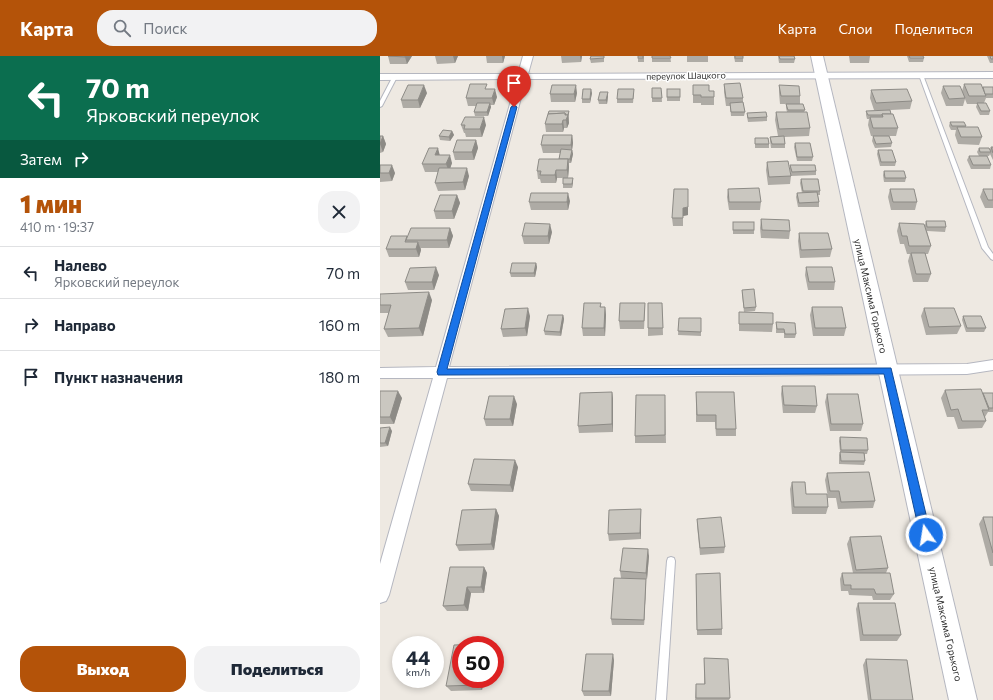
<!DOCTYPE html>
<html lang="ru">
<meta charset="utf-8">
<style>
body{margin:0;font-family:Commissioner,sans-serif;background:#f2f2f3;color:#1f2937;height:100vh;display:flex;flex-direction:column;font-size:15px;white-space:nowrap}
*{box-sizing:border-box;margin:0}
p{font-size:13px;color:#747a83}
.icon{flex:none;width:22px;height:22px;fill:none;stroke:currentColor;stroke-width:2;stroke-linecap:round;stroke-linejoin:round}
.map{position:relative;flex:1;overflow:hidden}
.details{display:flex;flex-direction:column;background:#fff;width:380px}
.details>*{flex:none}
.hud{background:#0b6e4f;color:#fff;overflow:hidden}
.speed{position:absolute;left:12px;top:580px;display:flex;gap:8px;font-size:20px;font-weight:700;text-align:center}
.speed>*{display:grid;place-content:center;width:52px;height:52px;border-radius:50%;background:#fff;box-shadow:0 2px 6px #0003;line-height:1}
.speed small{font-size:10px;font-weight:400}
.speed .limit{border:6px solid #d22;background:#fff;color:#111}
.pin{position:absolute;display:grid;place-items:center;width:34px;height:34px;color:#fff;margin:-41px -17px;border-radius:50% 50% 50% 0;rotate:-45deg;box-shadow:0 0 4px #0007}
.pin .icon{rotate:45deg}
.me{position:absolute;width:44px;margin:-22px;rotate:347deg;stroke-linejoin:round;filter:drop-shadow(0 0 3px #0008)}
.turn{display:flex;align-items:center;gap:14px;height:84px;padding:0 20px;font-size:18px}
.turn .icon{width:52px;height:52px;stroke-width:2.5}
.turn b{display:block;font-size:28px;line-height:34px}
.then{display:flex;align-items:center;height:38px;padding:0 20px;background:#0003;gap:8px;font-size:15px}
.round{display:grid;place-items:center;flex:none;width:42px;height:42px;border-radius:16px;background:#f2f2f3}
.overview{display:flex;align-items:center;justify-content:space-between;height:68px;padding:0 20px}
h1{font-size:24px;font-weight:800;line-height:30px;color:#b45309}
.primary-button{display:flex;gap:8px;margin-top:auto;padding:8px 20px}
.primary-button a{flex:1;height:46px;border-radius:16px;background:#b45309;color:#fff;font-size:16px;font-weight:800;line-height:46px;text-align:center}
.primary-button a+a{background:#f2f2f3;color:#1f2937}
ul{padding:0;list-style:none}
li{display:flex;align-items:center;gap:12px;height:52px;padding:0 20px;border-top:1px solid #e0e1e3}
li div{flex:1}
li b{display:block;font-size:15px}
li em{font-style:normal}
header{display:flex;align-items:center;gap:24px;box-sizing:border-box;height:56px;padding:0 20px;background:#b45309;color:#fff}
header strong{font-size:19px}
nav{display:flex;gap:22px;margin-inline-start:auto;font-size:14px}
.search{width:280px;height:36px;background:#f2f2f3;display:flex;align-items:center;gap:10px;box-sizing:border-box;padding:0 14px;border-radius:16px;color:#747a83;font-size:15px}
main{display:flex;flex:1;min-height:0}
.map>svg:first-child{display:block}
.lines{fill:none;stroke-linecap:round;stroke-linejoin:round}
.lane-casing{stroke:#b5b7c0;stroke-width:2}
.street-casing{stroke:#b5b7c0;stroke-width:2}
.secondary-casing{stroke:#b5b7c0;stroke-width:2}
.lane{fill:#fff;fill-rule:evenodd}
.street{fill:#fff;fill-rule:evenodd}
.secondary{fill:#fff;fill-rule:evenodd}
.wall{fill:#aeaba5}
.shaded-wall{fill:#8d8b86}
.building{fill:#cac7c0;stroke:#8d8b86}
.route{fill:#1a73e8;stroke:#114b97}
.labels{text-anchor:middle;stroke-width:3;stroke-linejoin:round;paint-order:stroke}
.far-street-label{font-size:9px;fill:#2e2e2e;stroke:#fff}
.street-label{font-size:10px;fill:#2e2e2e;stroke:#fff}
</style>
<header>
<strong>Карта</strong>
<div class="search"><svg class="icon" aria-label="search" viewBox="0 0 24 24"><circle cx="10" cy="10" r="6"/><path d="M15 15l6 6"/></svg>Поиск</div>
<nav><a>Карта</a><a>Слои</a><a>Поделиться</a></nav>
</header>
<main>
<section class="details">
<div class="hud">
<div class="turn"><svg class="icon" aria-label="left" viewBox="0 0 24 24"><path d="M17 20v-9H6M10 6l-5 5 5 5"/></svg><div><b>70 m</b>Ярковский переулок</div></div>
<div class="then">Затем<svg class="icon" aria-label="right" viewBox="0 0 24 24"><path d="M7 20v-9h11M14 6l5 5-5 5"/></svg></div>
</div>
<div class="overview"><div><h1>1 мин</h1><p>410 m · 19:37</p></div><a class="round"><svg class="icon" aria-label="close" viewBox="0 0 24 24"><path d="M6 6l12 12M18 6L6 18"/></svg></a></div>
<ul>
<li><svg class="icon" aria-label="left" viewBox="0 0 24 24"><path d="M17 20v-9H6M10 6l-5 5 5 5"/></svg><div><b>Налево</b><p>Ярковский переулок</p></div><em>70 m</em></li>
<li><svg class="icon" aria-label="right" viewBox="0 0 24 24"><path d="M7 20v-9h11M14 6l5 5-5 5"/></svg><div><b>Направо</b></div><em>160 m</em></li>
<li><svg class="icon" aria-label="arrive" viewBox="0 0 24 24"><path d="M6 21V4h12l-3 4 3 4H6"/></svg><div><b>Пункт назначения</b></div><em>180 m</em></li>
</ul>
<div class="primary-button"><a>Выход</a><a>Поделиться</a></div>
</section>
<div class="map">
<svg width="613" height="644" viewBox="0 0 613 644">
<rect width="100%" height="100%" fill="#eee9e2"/>
<g class="lines">
<defs>
<g id="lane">
<polygon points="539,18 543,19 608,191 613,198 613,204 611,203 602,192 539,19"/>
<polygon points="13,20 17,21 2,50 0,51 0,45"/>
<polygon points="291,501 294,502 295,505 286,644 276,644 287,505 288,502"/>
</g>
<polygon id="street" points="143,0 153,0 148,18 613,16 613,22 146,23 69,311 587,308 613,304 613,314 587,318 67,322 9,539 6,545 0,547 0,508 53,322 0,322 0,312 56,311 137,23 0,24 0,18 138,18"/>
<polygon id="secondary" points="431,0 443,0 597,644 569,644"/>
</defs>
<use href="#lane" class="lane-casing"/>
<use href="#street" class="street-casing"/>
<use href="#secondary" class="secondary-casing"/>
<use href="#lane" class="lane"/>
<use href="#street" class="street"/>
<use href="#secondary" class="secondary"/>
</g>
<g class="wall">
<polygon points="8,0 32,0 27,8 10,8"/>
<polygon points="55,0 78,0 75,7 57,8"/>
<polygon points="106,0 125,0 123,7 107,7"/>
<polygon points="181,0 202,0 201,6 182,7"/>
<polygon points="224,0 224,6 211,7 210,3"/>
<rect x="258" y="0" width="6" height="6"/>
<polygon points="272,0 290,0 291,6 272,6"/>
<rect x="307" y="0" width="21" height="6"/>
<polygon points="349,0 363,0 363,6 355,6 354,0"/>
<polygon points="398,0 414,0 415,3 414,7 399,7"/>
<polygon points="469,0 490,0 489,7 470,7"/>
<polygon points="527,0 543,0 544,2 543,6 529,6"/>
<polygon points="607,0 613,0 613,7 610,7"/>
<polygon points="344,28 363,42 363,47 365,56 364,60 351,60 350,50 346,50 344,36"/>
<polygon points="584,28 603,31 613,31 613,42 606,42 604,47 610,55 609,59 600,59 596,51 597,48 587,48 585,43 583,50 566,50 561,37 563,30 582,35"/>
<polygon points="313,29 329,35 334,41 334,49 321,49 321,47 313,47"/>
<polygon points="399,29 420,40 420,48 425,54 424,56 430,72 429,80 404,81 405,88 405,92 391,92 390,85 390,81 398,80 395,64 396,56 407,56 406,52 406,48 400,48 399,37"/>
<polygon points="272,32 281,32 282,46 272,46"/>
<polygon points="108,33 117,41 114,49 110,49 111,51 108,60 95,60 94,56 96,50 88,50 86,42"/>
<rect x="287" y="33" width="13" height="12"/>
<polygon points="491,34 532,45 530,53 511,54 494,54 490,42"/>
<polygon points="228,36 228,40 227,48 219,48 218,44"/>
<polygon points="47,37 40,52 23,52 21,44"/>
<polygon points="197,37 195,46 171,46 170,38"/>
<polygon points="212,37 210,47 202,47 202,43"/>
<polygon points="254,37 253,47 237,47 237,43"/>
<polygon points="189,55 189,67 187,72 184,72 183,76 166,76 165,68"/>
<polygon points="486,55 511,58 518,72 516,80 509,80 512,87 511,91 495,92 492,85 493,80 502,80 491,80 488,69 489,63 487,63 486,59"/>
<polygon points="367,57 387,61 387,65 368,66 367,61"/>
<polygon points="570,66 586,70 586,71 602,81 599,89 578,88 575,79 576,74 571,74 569,70"/>
<polygon points="81,69 106,69 102,81 86,81 85,77 84,77"/>
<polygon points="72,75 74,79 70,85 60,84 59,80"/>
<polygon points="192,79 193,87 192,94 193,98 191,107 189,107 189,111 188,122 193,126 192,132 183,132 183,122 177,122 176,127 161,127 160,123 158,123 157,115 179,103 180,97 163,97 161,89"/>
<polygon points="0,80 3,80 6,88 3,96 0,97"/>
<polygon points="375,82 389,88 389,92 375,92"/>
<polygon points="96,84 98,92 94,104 75,104 73,96"/>
<polygon points="415,87 433,101 432,105 417,105 414,91"/>
<polygon points="611,91 613,91 613,104 610,98 609,100 599,100 597,96 599,92 610,93"/>
<polygon points="498,94 516,106 515,110 500,110 497,98"/>
<polygon points="60,99 72,107 70,112 89,120 85,134 58,135 55,127 58,116 45,116 42,108"/>
<polygon points="589,100 611,109 610,113 591,113 587,104"/>
<polygon points="387,106 411,120 410,128 388,129 386,114"/>
<polygon points="0,109 15,117 12,125 0,126"/>
<polygon points="410,109 436,115 436,119 411,120 410,113"/>
<polygon points="504,115 526,122 525,126 504,126 503,119"/>
<polygon points="421,123 440,135 440,139 438,139 439,146 439,151 418,151 416,141 417,137 422,137 420,127"/>
<polygon points="348,133 381,146 380,154 349,154 347,141"/>
<polygon points="510,133 537,146 535,154 511,154 508,141"/>
<polygon points="603,133 613,133 613,152 605,152 600,141"/>
<polygon points="77,139 80,147 74,163 56,163 54,155"/>
<polygon points="190,145 188,154 151,154 149,146"/>
<polygon points="308,151 308,159 303,160 303,170 293,170 292,162"/>
<polygon points="381,163 410,175 409,183 381,182 380,172"/>
<polygon points="546,165 566,171 565,176 547,175 551,190 548,198 545,198 551,218 548,226 533,226 528,205 530,198 527,198 524,188 520,188 517,175 519,167 545,169"/>
<polygon points="353,166 374,174 374,178 353,178"/>
<polygon points="70,172 73,180 69,192 41,192 41,194 39,201 9,201 6,193 27,181"/>
<polygon points="172,176 169,188 144,188 142,180"/>
<polygon points="419,177 452,193 450,201 420,202 418,185"/>
<polygon points="156,207 157,211 155,221 131,221 130,217"/>
<polygon points="426,211 455,226 454,234 428,234 425,219"/>
<polygon points="59,219 54,234 28,234 25,226"/>
<polygon points="362,234 376,251 375,255 364,256 362,238"/>
<polygon points="0,238 52,244 43,280 8,281 4,273 9,257 0,257"/>
<polygon points="221,247 221,251 225,251 226,259 225,280 203,280 202,272"/>
<polygon points="265,247 265,255 264,273 240,273 239,265"/>
<polygon points="282,247 283,279 268,280 268,272"/>
<polygon points="432,251 466,272 464,280 433,280 430,259"/>
<polygon points="544,252 581,270 577,278 546,279 541,260"/>
<polygon points="359,256 393,268 392,276 359,275"/>
<polygon points="183,259 184,263 181,280 165,279 164,275"/>
<polygon points="150,260 147,280 123,281 121,273"/>
<polygon points="583,260 606,272 604,276 586,276 582,264"/>
<polygon points="299,262 321,262 321,280 298,279"/>
<polygon points="396,266 416,278 415,282 404,282 404,277 396,277"/>
<polygon points="402,330 437,350 435,357 403,357 401,338"/>
<polygon points="565,334 603,337 613,337 613,356 608,356 605,361 606,365 602,372 578,373 574,361 567,361 561,342"/>
<polygon points="0,335 22,342 14,368 0,368"/>
<polygon points="232,336 233,343 233,376 199,377 198,370"/>
<polygon points="316,336 356,373 356,380 336,380 335,366 316,366"/>
<polygon points="447,338 483,368 481,375 450,375 445,346"/>
<polygon points="285,339 286,387 255,387 255,380"/>
<polygon points="137,348 133,370 106,370 104,363"/>
<polygon points="0,372 12,375 8,390 0,391"/>
<polygon points="460,381 488,394 487,398 485,398 485,405 484,409 459,408 459,399 460,396 459,385"/>
<polygon points="138,411 133,436 91,435 88,428"/>
<polygon points="447,417 495,445 493,452 458,453 456,442 448,442 445,424"/>
<polygon points="412,426 426,438 448,451 446,458 412,458 410,433"/>
<polygon points="116,453 119,460 114,494 79,495 76,489"/>
<polygon points="261,453 261,483 229,485 228,478"/>
<polygon points="603,461 613,461 613,510 610,510 599,468"/>
<polygon points="317,463 345,491 344,497 320,499 317,469"/>
<polygon points="470,481 508,512 506,517 514,538 510,544 493,544 492,540 469,539 468,535 461,535 460,523 462,517 473,517 467,488"/>
<polygon points="269,500 267,523 266,523 266,529 264,569 232,569 231,563 256,523 241,522 240,515"/>
<polygon points="104,511 107,517 104,537 91,537 88,555 67,555 63,550"/>
<polygon points="316,518 342,573 342,579 317,579"/>
<polygon points="478,547 521,579 517,585 480,585 476,553"/>
<polygon points="324,602 350,642 349,644 315,644 316,628 324,628"/>
<polygon points="486,603 533,644 488,644 483,609"/>
<polygon points="234,604 231,640 204,640 202,635"/>
<polygon points="104,623 102,634 71,635 66,630"/>
</g>
<g class="shaded-wall">
<polygon points="25,0 32,0 27,8 25,1"/>
<polygon points="73,0 78,0 75,7"/>
<polygon points="122,0 125,0 123,7"/>
<polygon points="200,0 202,0 201,6"/>
<polygon points="44,29 47,37 40,52 38,44"/>
<polygon points="196,29 197,37 195,46 194,38"/>
<polygon points="115,33 117,41 114,49 112,42"/>
<polygon points="211,33 212,37 210,47 210,43"/>
<polygon points="228,36 228,40 227,48 226,44"/>
<polygon points="110,47 111,51 108,60 107,56"/>
<polygon points="188,59 189,67 187,72 186,64"/>
<polygon points="104,61 106,69 102,81 100,73"/>
<polygon points="183,64 184,72 183,76 182,68"/>
<polygon points="72,75 74,79 70,85 69,81"/>
<polygon points="192,79 193,87 192,94 193,98 191,107 190,103 192,96 191,89"/>
<polygon points="3,80 6,88 3,96 0,88"/>
<polygon points="96,84 98,92 94,104 92,96"/>
<polygon points="58,92 60,100 55,99"/>
<polygon points="70,99 72,107 69,116 66,108"/>
<polygon points="188,103 189,111 188,122 187,114"/>
<polygon points="12,109 15,117 12,125 9,117"/>
<polygon points="87,112 89,120 85,134 83,126"/>
<polygon points="176,114 177,122 176,127 175,119"/>
<polygon points="193,122 193,126 192,132 192,128"/>
<polygon points="188,137 190,145 188,154 187,146"/>
<polygon points="77,139 80,147 74,163 72,155"/>
<polygon points="308,151 308,159 303,160 303,152"/>
<polygon points="170,168 172,176 169,188 168,180"/>
<polygon points="70,172 73,180 69,192 67,184"/>
<polygon points="38,186 41,194 39,201 36,193"/>
<polygon points="156,207 157,211 155,221 154,217"/>
<polygon points="56,211 59,219 54,234 52,226"/>
<polygon points="49,236 52,244 43,280 39,272"/>
<polygon points="225,251 226,259 225,280 224,272"/>
<polygon points="148,252 150,260 147,280 145,272"/>
<polygon points="183,259 184,263 181,280 180,276"/>
<polygon points="18,335 22,342 14,368 10,361"/>
<polygon points="232,336 233,343 233,376 232,368"/>
<polygon points="134,340 137,348 133,370 130,363"/>
<polygon points="10,371 12,375 8,390 5,387"/>
<polygon points="135,404 138,411 133,436 130,429"/>
<polygon points="116,453 119,460 114,494 111,488"/>
<polygon points="261,453 261,483 260,477"/>
<polygon points="268,493 269,500 267,523 266,517"/>
<polygon points="104,511 107,517 104,537 101,531"/>
<polygon points="266,523 266,529 264,569 264,564"/>
<polygon points="87,531 91,537 88,555 84,549"/>
<polygon points="233,598 234,604 231,640 229,635"/>
<polygon points="100,623 104,623 102,634 99,629"/>
</g>
<g class="building">
<polygon points="8,0 25,0 25,1"/>
<polygon points="211,0 224,0 224,2 210,3"/>
<rect x="258" y="0" width="5" height="2"/>
<polygon points="272,0 290,0 291,2 272,2"/>
<rect x="355" y="0" width="8" height="2"/>
<polygon points="399,0 414,0 415,3 400,3"/>
<polygon points="529,0 543,0 544,2 530,2"/>
<polygon points="610,0 613,0 613,3 611,3"/>
<polygon points="360,27 363,42 346,42 344,28"/>
<polygon points="90,28 107,28 105,33 115,33 112,42 86,42"/>
<polygon points="584,28 601,28 606,40 589,40"/>
<polygon points="28,29 44,29 38,44 21,44"/>
<polygon points="172,29 196,29 194,38 170,38"/>
<polygon points="313,29 329,29 329,35 334,35 334,41 321,41 321,39 313,39"/>
<polygon points="399,29 419,30 420,40 401,40"/>
<polygon points="563,30 580,30 585,42 569,43"/>
<polygon points="603,31 613,31 613,38 605,38"/>
<polygon points="272,32 281,32 282,42 272,42"/>
<polygon points="203,33 211,33 210,43 202,43"/>
<polygon points="238,33 254,33 253,43 237,43"/>
<rect x="287" y="33" width="13" height="8"/>
<polygon points="527,33 532,45 513,46 496,47 491,34"/>
<polygon points="220,36 228,36 226,44 218,44"/>
<polygon points="363,46 365,56 351,56 350,47"/>
<polygon points="97,47 110,47 107,56 94,56"/>
<polygon points="597,47 606,47 610,55 601,55"/>
<polygon points="406,48 423,48 425,54 408,54"/>
<polygon points="510,54 511,58 502,58 502,59 488,59 486,55"/>
<polygon points="169,55 189,55 188,59 186,59 185,57 168,58"/>
<polygon points="386,56 387,61 368,62 367,57"/>
<polygon points="396,56 427,56 430,72 399,73"/>
<polygon points="185,57 185,59 188,59 186,64 183,64 182,68 165,68 168,58"/>
<polygon points="502,58 513,58 518,72 493,72 490,61 503,61"/>
<polygon points="85,61 104,61 100,73 84,73 85,69 81,69"/>
<polygon points="570,66 584,66 586,70 572,70"/>
<polygon points="577,71 598,71 602,81 581,81"/>
<polygon points="63,74 72,75 69,81 59,80"/>
<polygon points="163,79 192,79 191,89 161,89"/>
<polygon points="0,80 3,80 0,88"/>
<polygon points="404,80 405,88 392,88 390,81"/>
<polygon points="493,80 509,80 512,87 496,88"/>
<polygon points="375,82 388,82 389,88 375,88"/>
<polygon points="77,84 96,84 92,96 73,96"/>
<polygon points="415,87 430,87 433,101 417,101"/>
<polygon points="611,91 613,91 613,97"/>
<polygon points="49,92 58,92 55,99 70,99 66,108 42,108"/>
<polygon points="599,92 609,92 611,96 600,96"/>
<polygon points="181,93 192,94 190,103 179,103"/>
<polygon points="498,94 512,94 516,106 501,106"/>
<polygon points="589,100 607,100 611,109 593,109"/>
<polygon points="159,103 188,103 187,114 176,114 175,119 160,119 161,115 157,115"/>
<polygon points="408,105 411,120 389,121 387,106"/>
<polygon points="0,109 12,109 9,117 0,117"/>
<polygon points="410,109 435,109 436,115 412,116"/>
<polygon points="59,112 87,112 83,126 55,127"/>
<polygon points="504,115 524,115 526,122 505,122"/>
<polygon points="183,122 193,122 192,128 183,128"/>
<polygon points="421,123 438,123 440,135 423,135"/>
<polygon points="379,132 381,146 349,146 348,133"/>
<polygon points="294,133 308,133 308,151 303,152 303,162 292,162"/>
<polygon points="510,133 534,133 537,146 513,146"/>
<polygon points="603,133 613,133 613,144 608,144"/>
<polygon points="437,136 439,146 419,147 417,137"/>
<polygon points="151,137 188,137 187,146 149,146"/>
<polygon points="60,139 77,139 72,155 54,155"/>
<polygon points="381,163 409,164 410,175 382,174"/>
<polygon points="546,165 565,165 566,171 547,171"/>
<rect x="353" y="166" width="21" height="8"/>
<polygon points="145,167 170,168 168,180 142,180"/>
<polygon points="519,167 544,168 551,190 529,190 527,180 522,180"/>
<polygon points="31,172 70,172 67,184 26,184"/>
<polygon points="419,177 448,177 452,193 421,194"/>
<polygon points="11,180 27,180 25,186 38,186 36,193 6,193"/>
<polygon points="531,197 545,197 551,218 536,218"/>
<polygon points="132,207 156,207 154,217 130,217"/>
<polygon points="56,211 52,226 25,226 30,212"/>
<polygon points="426,211 452,211 455,226 429,226"/>
<polygon points="374,233 376,251 364,252 362,234"/>
<polygon points="49,236 39,272 4,273 11,249 0,249 0,238"/>
<polygon points="204,247 221,247 220,251 225,251 224,272 202,272"/>
<polygon points="240,247 265,247 264,265 239,265"/>
<polygon points="268,247 282,247 283,272 268,272"/>
<polygon points="432,251 462,251 466,272 435,272"/>
<polygon points="148,252 145,272 121,273 125,253"/>
<polygon points="544,252 574,252 581,270 549,271"/>
<polygon points="359,256 393,257 393,268 359,268"/>
<polygon points="168,259 183,259 180,276 164,275"/>
<polygon points="583,260 601,260 606,272 587,272"/>
<polygon points="299,262 321,262 321,276 298,275"/>
<polygon points="396,266 415,267 416,278 405,278 404,273 397,273"/>
<polygon points="402,330 435,330 437,350 404,349"/>
<polygon points="601,333 609,354 602,354 606,365 582,365 578,353 571,354 565,334"/>
<polygon points="0,335 18,335 10,361 0,361"/>
<polygon points="232,336 232,368 198,370 200,337"/>
<polygon points="316,336 354,336 356,373 336,373 336,359 317,359"/>
<polygon points="603,337 613,337 613,352 609,352"/>
<polygon points="447,338 478,338 483,368 451,368"/>
<polygon points="256,339 285,339 285,379 255,380"/>
<polygon points="109,340 134,340 130,363 104,363"/>
<polygon points="10,371 5,387 0,387 0,372"/>
<polygon points="460,381 487,382 488,394 461,394"/>
<polygon points="460,396 484,397 485,405 461,405"/>
<polygon points="94,403 135,404 130,429 88,428"/>
<polygon points="489,416 495,445 461,446 459,435 450,435 447,417"/>
<polygon points="412,426 425,426 426,438 447,438 448,451 414,451"/>
<polygon points="116,453 111,488 76,489 82,454"/>
<polygon points="261,453 260,477 228,478 229,454"/>
<polygon points="341,461 345,491 320,492 317,463"/>
<polygon points="603,461 613,461 613,497"/>
<polygon points="501,480 508,512 476,514 470,481"/>
<polygon points="243,492 268,493 266,517 240,515"/>
<polygon points="70,511 104,511 101,531 87,531 84,549 63,550"/>
<polygon points="340,517 342,573 317,574 316,518"/>
<polygon points="462,517 510,517 514,538 496,538 494,533 471,533 471,529 464,529"/>
<polygon points="234,522 266,523 264,564 231,563"/>
<polygon points="478,547 515,547 521,579 483,579"/>
<polygon points="105,588 105,589 81,589 81,623 100,623 99,629 66,630 74,589"/>
<polygon points="206,598 233,598 229,635 202,635"/>
<polygon points="324,602 348,603 350,642 316,642 316,628 325,628"/>
<polygon points="486,603 527,604 533,644 491,644"/>
</g>
<polygon class="route" points="134,49 137,51 67,313 511,312 551,479 549,483 546,484 542,483 540,479 504,318 58,319 57,316 131,51"/>
<g class="labels">
<g class="far-street-label">
<text transform="translate(306 20) rotate(-1)" y="3">переулок Шацкого</text>
</g>
<g class="street-label">
<text transform="translate(491 240) rotate(77)" y="4">улица Максима Горького</text>
<text transform="translate(566 568) rotate(77)" y="4">улица Максима Горького</text>
</g>
</g>
</svg>
<div class="speed"><div>44<small>km/h</small></div><div class="limit">50</div></div>
<div class="pin" style="left:134px;top:51px;background:#d93025"><svg class="icon" aria-label="arrive" viewBox="0 0 24 24"><path d="M6 21V4h12l-3 4 3 4H6"/></svg></div>
<svg class="me" style="left:546px;top:479px" viewBox="-20 -20 40 40"><circle r="17" fill="#1a73e8" stroke="#fff" stroke-width="3"/><path d="M0-11L8 9 0 5-8 9z" fill="#fff"/></svg>
</div>
</main>
